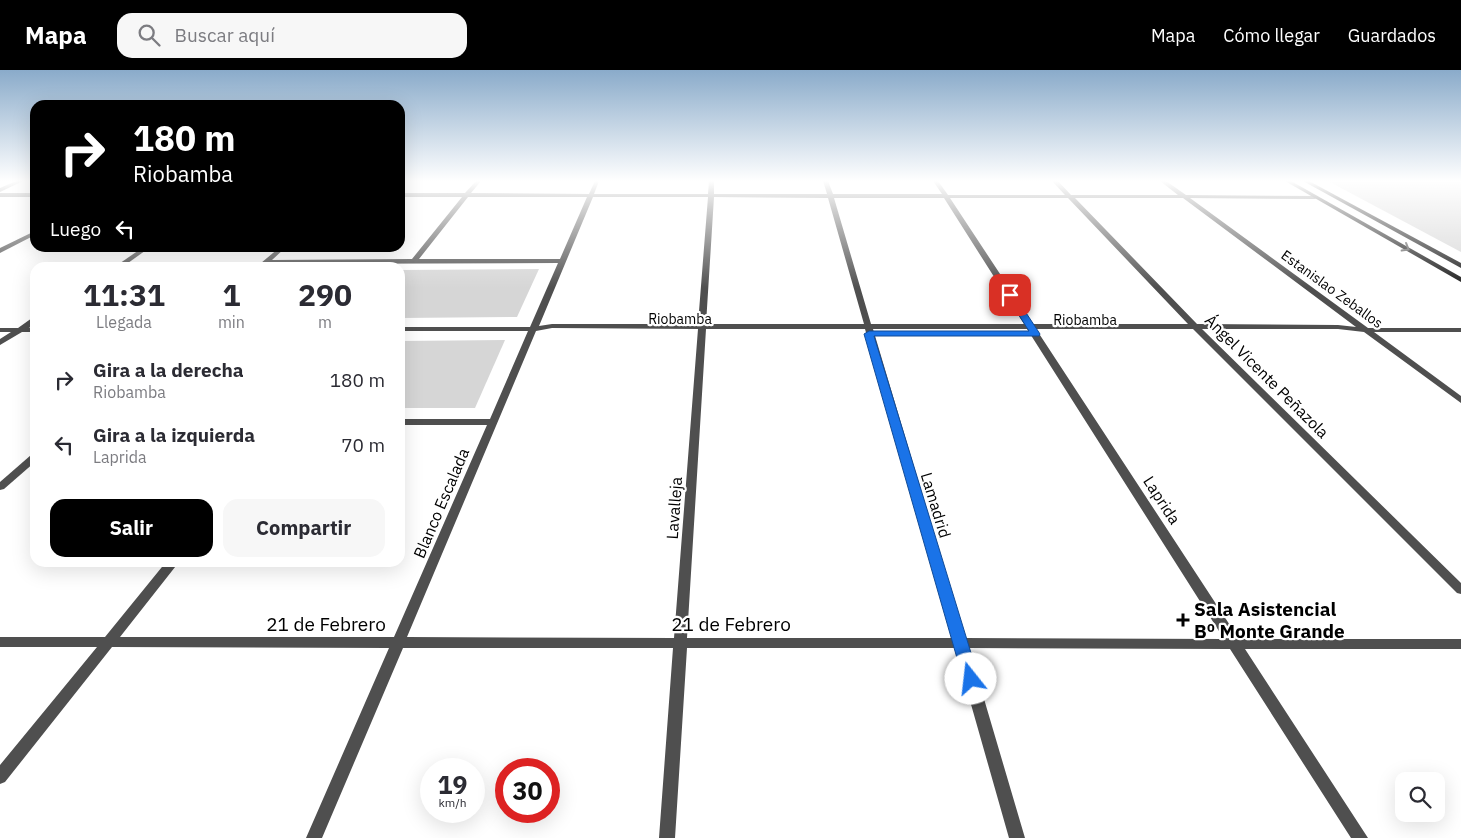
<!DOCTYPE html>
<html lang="es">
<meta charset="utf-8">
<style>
body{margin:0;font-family:"IBM Plex Sans",sans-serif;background:#f7f7f7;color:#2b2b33;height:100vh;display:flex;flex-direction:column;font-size:19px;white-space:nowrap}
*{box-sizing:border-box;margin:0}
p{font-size:16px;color:#7c7c81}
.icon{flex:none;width:28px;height:28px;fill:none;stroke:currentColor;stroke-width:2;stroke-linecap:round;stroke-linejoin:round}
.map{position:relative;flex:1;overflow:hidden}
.sheet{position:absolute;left:30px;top:192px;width:375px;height:305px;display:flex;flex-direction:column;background:#fff;border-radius:15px;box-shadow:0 5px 20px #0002}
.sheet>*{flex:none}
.hud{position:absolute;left:30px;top:30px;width:375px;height:152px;border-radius:15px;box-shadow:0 5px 20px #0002;background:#000;color:#fff;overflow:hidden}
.controls{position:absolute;left:1395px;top:702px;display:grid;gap:10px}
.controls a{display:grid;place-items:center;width:50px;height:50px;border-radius:10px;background:#fff;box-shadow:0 5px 20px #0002;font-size:25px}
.speed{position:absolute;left:420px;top:688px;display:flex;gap:10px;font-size:25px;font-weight:700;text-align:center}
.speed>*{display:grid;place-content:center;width:65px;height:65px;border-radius:50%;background:#fff;box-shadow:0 5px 20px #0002;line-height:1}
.speed small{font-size:12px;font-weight:400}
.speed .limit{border:8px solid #d22;background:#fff;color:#111}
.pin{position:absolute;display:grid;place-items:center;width:42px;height:42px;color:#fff;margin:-21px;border-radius:10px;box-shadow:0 2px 8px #0006}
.me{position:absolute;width:55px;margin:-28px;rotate:344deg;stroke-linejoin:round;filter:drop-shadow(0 0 4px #0008)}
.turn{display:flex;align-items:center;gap:18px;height:105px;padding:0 20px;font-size:22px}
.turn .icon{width:65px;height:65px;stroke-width:2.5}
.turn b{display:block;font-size:35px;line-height:42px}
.then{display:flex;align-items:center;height:48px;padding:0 20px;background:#0003;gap:10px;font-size:19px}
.eta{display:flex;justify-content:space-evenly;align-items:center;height:85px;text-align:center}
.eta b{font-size:30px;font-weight:700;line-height:35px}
.cta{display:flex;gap:10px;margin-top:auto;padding:10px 20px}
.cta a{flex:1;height:58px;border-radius:15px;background:#000;color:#fff;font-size:20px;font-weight:700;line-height:58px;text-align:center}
.cta a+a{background:#f7f7f7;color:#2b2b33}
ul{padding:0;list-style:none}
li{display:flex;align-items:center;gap:15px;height:65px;padding:0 20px}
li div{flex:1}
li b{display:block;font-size:19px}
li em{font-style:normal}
header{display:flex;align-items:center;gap:30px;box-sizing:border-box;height:70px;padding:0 25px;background:#000;color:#fff}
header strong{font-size:24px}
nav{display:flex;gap:28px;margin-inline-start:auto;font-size:18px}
.search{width:350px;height:45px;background:#f7f7f7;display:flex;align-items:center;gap:12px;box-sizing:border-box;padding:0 18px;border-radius:15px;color:#7c7c81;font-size:19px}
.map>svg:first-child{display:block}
.green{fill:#d6d6d6}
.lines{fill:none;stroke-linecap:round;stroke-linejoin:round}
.street{fill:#4f4f4f;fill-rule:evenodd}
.secondary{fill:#1c1c1c;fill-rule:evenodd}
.oneway{stroke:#606060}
.route{fill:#1a73e8;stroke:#114b97}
.poi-dot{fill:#000;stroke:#fff;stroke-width:2}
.labels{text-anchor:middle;stroke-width:4.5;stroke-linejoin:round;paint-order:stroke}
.far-street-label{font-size:14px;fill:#000;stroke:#fff}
.street-label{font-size:16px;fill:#000;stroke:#fff}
.near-poi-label{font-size:19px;font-weight:bold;fill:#000;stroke:#fff;text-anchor:start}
.near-street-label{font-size:19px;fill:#000;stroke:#fff}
</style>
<header>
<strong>Mapa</strong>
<div class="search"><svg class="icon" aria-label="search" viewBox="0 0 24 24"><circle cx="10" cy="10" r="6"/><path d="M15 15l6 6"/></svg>Buscar aquí</div>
<nav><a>Mapa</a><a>Cómo llegar</a><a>Guardados</a></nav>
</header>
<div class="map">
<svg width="1461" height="768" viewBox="0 0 1461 768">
<rect width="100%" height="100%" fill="#fff"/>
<g class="green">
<polygon points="1328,111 1461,111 1461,182"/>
<polygon points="539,199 517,247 400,248 400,200"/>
<polygon points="505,270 475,338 400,338 400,271"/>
</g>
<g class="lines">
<g class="street">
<polygon points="16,111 23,111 0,122 0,118"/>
<path d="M 476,111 L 481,111 L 471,123 L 589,124 L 595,111 L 599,111 L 594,124 L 708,124 L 709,111 L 714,111 L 714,124 L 827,124 L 823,111 L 828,111 L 833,124 L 942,124 L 933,111 L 938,111 L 948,125 L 1065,125 L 1052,111 L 1058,111 L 1071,125 L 1178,125 L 1160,111 L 1166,111 L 1186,125 L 1317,126 L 1318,127 L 1315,129 L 1190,128 L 1368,258 L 1461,258 L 1461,262 L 1374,262 L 1461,326 L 1461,333 L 1364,262 L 1338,259 L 1202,259 L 1461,513 L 1461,524 L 1457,523 L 1193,259 L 1036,259 L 1239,569 L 1461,569 L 1461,579 L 1245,579 L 1368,768 L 1351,768 L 1230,579 L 969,578 L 1025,768 L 1009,768 L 955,578 L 687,578 L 675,768 L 659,768 L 673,578 L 403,578 L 322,768 L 306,768 L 389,578 L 112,577 L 5,712 L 0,714 L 0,695 L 97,577 L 0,577 L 0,567 L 105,567 L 166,492 L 179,492 L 120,567 L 394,567 L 487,355 L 400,355 L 400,349 L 490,349 L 528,261 L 400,261 L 400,257 L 530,257 L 558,193 L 267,194 L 263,198 L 255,198 L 279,178 L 285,178 L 272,190 L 412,189 L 462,127 L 400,127 L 400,123 L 465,123 ZM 468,127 L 587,127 L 560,189 L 419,189 ZM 593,127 L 708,127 L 698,254 L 552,254 L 539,256 ZM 714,127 L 828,128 L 864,254 L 706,254 ZM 834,128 L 944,128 L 1024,254 L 871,254 ZM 950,128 L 1068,128 L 1188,254 L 1033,254 ZM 1075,128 L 1183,128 L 1356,257 L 1338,255 L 1197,254 ZM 552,258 L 698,259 L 674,568 L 407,567 L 536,261 ZM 706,259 L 865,259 L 952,568 L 687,568 ZM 873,259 L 1027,259 L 1224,569 L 965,568 Z"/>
<rect x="0" y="123" width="35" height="4"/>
<polygon points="35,161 35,165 0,183 0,178"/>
<polygon points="142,178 149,178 121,198 113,198"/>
<polygon points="32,248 35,248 35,253 29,258 35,258 35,262 22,262 0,275 0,269 11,262 0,262 0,258 18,258"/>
<polygon points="35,384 35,392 4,419 0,420 0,412 31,385"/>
</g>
<g class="secondary">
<polygon points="1285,111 1291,111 1461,207 1461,212"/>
<polygon points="1303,111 1309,111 1461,193 1461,198"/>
</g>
</g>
<defs><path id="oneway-chevron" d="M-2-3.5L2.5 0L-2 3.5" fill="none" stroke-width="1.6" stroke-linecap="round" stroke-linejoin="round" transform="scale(1.25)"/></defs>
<use class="oneway" href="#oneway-chevron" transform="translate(1406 178) rotate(30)"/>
<linearGradient id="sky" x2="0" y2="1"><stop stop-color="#8aabca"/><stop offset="0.51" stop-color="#fff"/><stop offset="1" stop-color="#fff" stop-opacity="0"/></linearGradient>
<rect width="1461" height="218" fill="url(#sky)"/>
<polygon class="route" points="1007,223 1013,223 1040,264 1039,266 874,266 979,609 976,613 971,615 965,613 963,609 864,264 869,261 1029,261 1006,225"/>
<path class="poi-dot" d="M1180.5 542.5h5v5h5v5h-5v5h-5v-5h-5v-5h5z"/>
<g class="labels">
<g class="far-street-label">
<text transform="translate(1332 219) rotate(36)" y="5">Estanislao Zeballos</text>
<text x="680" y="254">Riobamba</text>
<text x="1085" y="255">Riobamba</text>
</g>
<g class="street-label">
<text transform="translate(1267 306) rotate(45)" y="6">Ángel Vicente Peñazola</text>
<text transform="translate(1162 430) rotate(57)" y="6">Laprida</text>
<text transform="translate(441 433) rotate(-67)" y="6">Blanco Escalada</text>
<text transform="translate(936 435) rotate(73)" y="6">Lamadrid</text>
<text transform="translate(674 438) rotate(-86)" y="6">Lavalleja</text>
</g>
<g class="near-poi-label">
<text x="1194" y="546">Sala Asistencial<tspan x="1194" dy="22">Bº Monte Grande</tspan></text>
</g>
<g class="near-street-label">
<text x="326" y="561">21 de Febrero</text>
<text x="731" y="561">21 de Febrero</text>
</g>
</g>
</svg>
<div class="controls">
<a><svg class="icon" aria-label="search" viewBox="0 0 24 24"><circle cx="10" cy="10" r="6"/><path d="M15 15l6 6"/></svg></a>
</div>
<div class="speed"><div>19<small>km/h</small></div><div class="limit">30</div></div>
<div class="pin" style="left:1010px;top:225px;background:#d93025"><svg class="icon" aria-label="arrive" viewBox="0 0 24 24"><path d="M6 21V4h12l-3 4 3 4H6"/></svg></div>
<svg class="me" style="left:971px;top:609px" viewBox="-20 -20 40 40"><circle r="19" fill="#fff"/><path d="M0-13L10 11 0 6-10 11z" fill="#1a73e8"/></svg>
<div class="hud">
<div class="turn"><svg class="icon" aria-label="right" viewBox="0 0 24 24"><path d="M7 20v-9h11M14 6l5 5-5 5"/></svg><div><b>180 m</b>Riobamba</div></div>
<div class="then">Luego<svg class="icon" aria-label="left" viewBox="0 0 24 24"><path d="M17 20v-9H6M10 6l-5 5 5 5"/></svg></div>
</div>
<section class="sheet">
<div class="eta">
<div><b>11:31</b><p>Llegada</p></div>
<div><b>1</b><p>min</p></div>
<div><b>290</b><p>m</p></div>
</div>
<ul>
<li><svg class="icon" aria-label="right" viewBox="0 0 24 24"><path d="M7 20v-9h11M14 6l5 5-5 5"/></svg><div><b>Gira a la derecha</b><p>Riobamba</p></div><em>180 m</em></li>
<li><svg class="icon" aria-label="left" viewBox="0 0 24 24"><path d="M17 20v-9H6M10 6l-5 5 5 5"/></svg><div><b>Gira a la izquierda</b><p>Laprida</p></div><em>70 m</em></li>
</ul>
<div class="cta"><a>Salir</a><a>Compartir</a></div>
</section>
</div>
